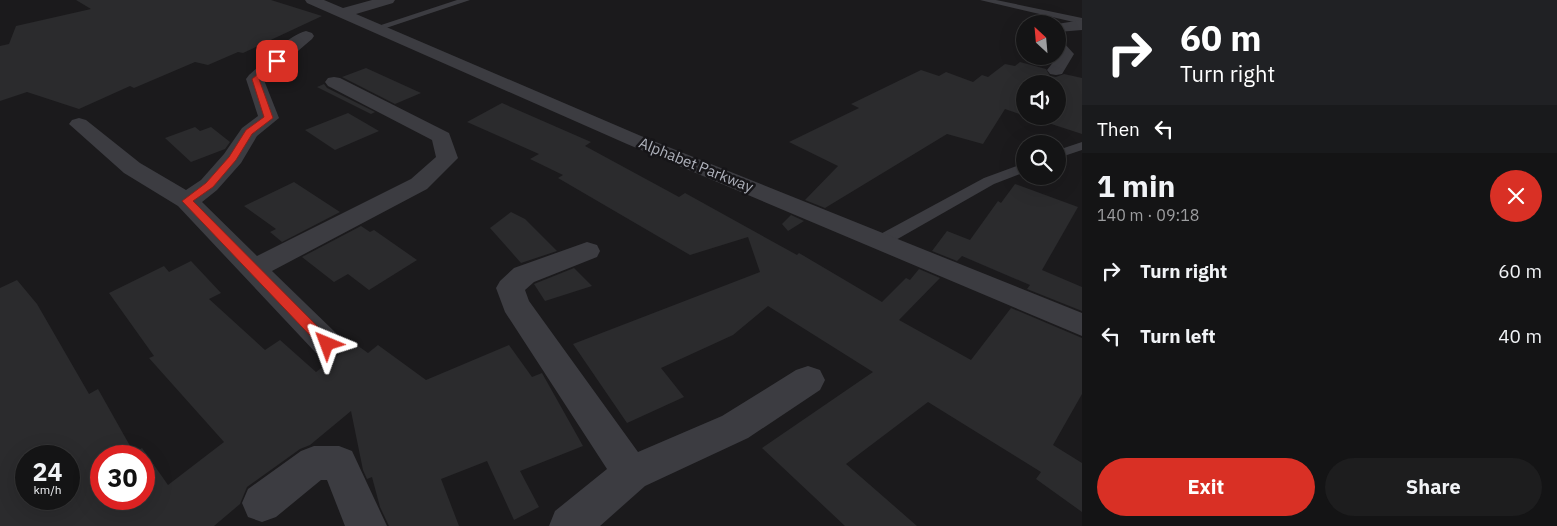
<!DOCTYPE html>
<meta charset="utf-8">
<style>
body{margin:0;font-family:"IBM Plex Sans",sans-serif;background:#1d1d1e;color:#f1f3f6;height:100vh;display:flex;flex-direction:column;font-size:19px;white-space:nowrap}
*{box-sizing:border-box;margin:0}
p{font-size:16px;color:#9d9ea0}
.icon{flex:none;width:28px;height:28px;fill:none;stroke:currentColor;stroke-width:2;stroke-linecap:round;stroke-linejoin:round}
.map{position:relative;flex:1;overflow:hidden}
.details{display:flex;flex-direction:column;background:#141415;width:475px}
.details>*{flex:none}
.guide{background:#202124;color:#fff;overflow:hidden}
.needle{width:32px;rotate:334deg}
.buttons{position:absolute;left:1016px;top:15px;display:grid;gap:10px}
.buttons a{display:grid;place-items:center;width:50px;height:50px;border-radius:50%;background:#141415;box-shadow:0 5px 20px #0002,0 0 0 1px #333334;font-size:25px}
.speed{position:absolute;left:15px;top:445px;display:flex;gap:10px;font-size:25px;font-weight:700;text-align:center}
.speed>*{display:grid;place-content:center;width:65px;height:65px;border-radius:50%;background:#141415;box-shadow:0 5px 20px #0002,0 0 0 1px #333334;line-height:1}
.speed small{font-size:12px;font-weight:400}
.speed .limit{border:8px solid #d22;background:#fff;color:#111}
.pin{position:absolute;display:grid;place-items:center;width:42px;height:42px;color:#fff;margin:-21px;border-radius:10px;box-shadow:0 2px 8px #0006}
.me{position:absolute;width:55px;margin:-28px;rotate:316deg;stroke-linejoin:round;filter:drop-shadow(0 0 4px #0008)}
.turn{display:flex;align-items:center;gap:18px;height:105px;padding:0 15px;font-size:22px}
.turn .icon{width:65px;height:65px;stroke-width:2.5}
.turn b{display:block;font-size:35px;line-height:42px}
.then{display:flex;align-items:center;height:48px;padding:0 15px;background:#0003;gap:10px;font-size:19px}
.round{display:grid;place-items:center;flex:none;width:52px;height:52px;border-radius:26px;background:#1d1d1e}
.overview{display:flex;align-items:center;justify-content:space-between;height:85px;padding:0 15px}
h1{font-size:30px;font-weight:800;line-height:38px}
.button{display:flex;gap:10px;margin-top:auto;padding:10px 15px}
.button a{flex:1;height:58px;border-radius:30px;background:#d93025;color:#fff;font-size:20px;font-weight:800;line-height:58px;text-align:center}
.button a+a{background:#1d1d1e;color:#f1f3f6}
ul{padding:0;list-style:none}
li{display:flex;align-items:center;gap:15px;height:65px;padding:0 15px}
li div{flex:1}
li b{display:block;font-size:19px}
li em{font-style:normal}
main{display:flex;flex:1;min-height:0}
.map>svg:first-child{display:block}
.building{fill:#2b2b2d;fill-rule:evenodd}
.lines{fill:none;stroke-linecap:round;stroke-linejoin:round}
.lane{fill:#3c3c41;fill-rule:evenodd}
.street{fill:#3c3c41;fill-rule:evenodd}
.route{fill:#d93025;stroke:#8d1f18}
.labels{text-anchor:middle;stroke-width:5;stroke-linejoin:round;paint-order:stroke}
.street-label{font-size:15px;fill:#aeb1bb;stroke:#161518}
</style>
<main>
<div class="map">
<svg width="1082" height="526" viewBox="0 0 1082 526">
<rect width="100%" height="100%" fill="#1b1a1c"/>
<g class="building">
<polygon points="76,0 271,0 322,16 243,53 238,52 208,65 195,62 134,88 130,86 79,109 27,92 0,101 0,46 9,44 16,26 91,9"/>
<polygon points="1020,62 1046,69 1050,76 1056,77 1064,74 1082,78 1082,134 1027,116 1058,116 1058,84 1025,84 1025,116 1005,109 983,144 947,134 825,208 805,200 838,166 789,142 859,108 851,104 921,70 939,76 946,72 973,82 982,75 988,77 1005,64 1015,66"/>
<polygon points="366,68 421,93 395,104 342,77"/>
<polygon points="324,84 327,88 375,112 371,114 317,87"/>
<polygon points="502,103 591,142 585,146 679,197 685,193 797,255 799,253 882,302 906,278 910,280 919,269 940,278 899,320 971,360 1011,308 1082,338 1082,394 1053,445 1082,463 1082,512 1036,479 1041,472 928,402 846,464 917,526 845,526 762,448 873,372 768,306 733,335 661,368 684,397 627,423 573,344 760,272 748,237 690,255 558,178 563,175 530,159 539,154 467,122"/>
<polygon points="348,113 379,131 335,150 305,130"/>
<polygon points="195,127 200,131 211,127 230,142 225,149 191,162 165,138"/>
<polygon points="294,182 340,212 282,242 270,232 276,229 244,206"/>
<polygon points="1015,184 1078,207 1042,270 1082,287 1082,311 1027,289 1030,285 962,256 957,261 932,251 947,231 970,240 998,201 1001,203"/>
<polygon points="511,212 525,219 557,251 521,263 490,228"/>
<polygon points="791,215 804,221 788,231 782,224"/>
<polygon points="361,226 370,232 374,230 417,260 369,290 348,274 334,282 302,257"/>
<path d="M 191,261 L 221,293 L 209,299 L 265,350 L 280,340 L 316,372 L 354,343 L 368,353 L 378,345 L 426,380 L 509,345 L 532,377 L 542,373 L 583,446 L 520,471 L 539,507 L 514,520 L 487,461 L 441,479 L 459,526 L 389,526 L 380,507 L 372,477 L 367,479 L 363,470 L 351,411 L 310,445 L 300,449 L 247,487 L 240,504 L 214,526 L 0,526 L 0,288 L 17,280 L 37,304 L 89,394 L 98,389 L 134,453 L 142,448 L 168,485 L 224,442 L 149,358 L 154,356 L 109,293 L 164,266 L 169,272 ZM 26,456 L 69,456 L 69,499 L 26,499 ZM 101,456 L 144,456 L 144,499 L 101,499 Z"/>
<polygon points="574,268 592,286 545,301 534,284"/>
</g>
<g class="lines">
<g class="lane">
<polygon points="457,0 470,0 377,31 372,28"/>
<polygon points="980,0 996,0 1082,18 1082,24"/>
<polygon points="1082,142 1082,150 1058,158 1058,150"/>
<polygon points="1025,163 1025,172 994,184 887,245 875,245 873,241 875,237 984,178"/>
</g>
<g class="street">
<polygon points="305,0 324,0 343,8 372,0 395,0 393,3 356,14 641,136 1082,313 1082,336 627,144 307,3"/>
<polygon points="1082,20 1082,30 1058,32 1057,24"/>
<path d="M 306,31 L 312,33 L 314,36 L 312,39 L 264,80 L 279,118 L 257,136 L 241,163 L 217,190 L 202,202 L 257,256 L 411,179 L 436,157 L 432,140 L 328,86 L 325,82 L 328,78 L 334,77 L 340,78 L 449,133 L 458,158 L 427,189 L 272,271 L 338,335 L 343,344 L 338,353 L 327,356 L 316,353 L 178,206 L 124,173 L 69,124 L 72,120 L 79,118 L 86,120 L 140,163 L 186,190 L 201,180 L 224,154 L 242,128 L 258,116 L 246,79 L 249,75 C 265,62 286,36 306,31 Z"/>
<polygon points="1058,41 1064,43 1074,54 1062,74 1056,75 1050,74 1047,70 1058,56"/>
<polygon points="587,242 597,245 600,251 597,257 534,282 525,290 529,301 638,452 722,416 796,370 808,366 820,370 825,380 820,390 748,438 645,486 600,526 549,526 555,511 607,469 505,312 496,288 500,281 514,268"/>
<polygon points="314,446 339,446 352,451 387,526 345,526 327,480 321,480 276,517 262,522 248,517 242,503 248,489 301,451"/>
</g>
</g>
<polygon class="route" points="275,60 281,61 259,79 273,118 252,134 236,160 213,187 193,201 332,341 334,344 332,348 322,348 182,201 206,183 229,157 246,130 264,117 252,79"/>
<g class="labels">
<g class="street-label">
<text transform="translate(696 165) rotate(22)" y="5">Alphabet Parkway</text>
</g>
</g>
</svg>
<div class="buttons">
<a><svg class="needle" viewBox="-14 -14 28 28"><path d="M0-13l5 13h-10z" fill="#e53935"/><path d="M0 13l5-13h-10z" fill="#9d9ea0"/></svg></a>
<a><svg class="icon" aria-label="sound" viewBox="0 0 24 24"><path d="M4 9h4l5-4v14l-5-4H4zM17 9q2 3 0 6"/></svg></a>
<a><svg class="icon" aria-label="search" viewBox="0 0 24 24"><circle cx="10" cy="10" r="6"/><path d="M15 15l6 6"/></svg></a>
</div>
<div class="speed"><div>24<small>km/h</small></div><div class="limit">30</div></div>
<div class="pin" style="left:277px;top:61px;background:#d93025"><svg class="icon" aria-label="arrive" viewBox="0 0 24 24"><path d="M6 21V4h12l-3 4 3 4H6"/></svg></div>
<svg class="me" style="left:327px;top:344px" viewBox="-20 -20 40 40"><path d="M0-17L14 15 0 8-14 15z" fill="#d93025" stroke="#fff" stroke-width="4"/></svg>
</div>
<section class="details">
<div class="guide">
<div class="turn"><svg class="icon" aria-label="right" viewBox="0 0 24 24"><path d="M7 20v-9h11M14 6l5 5-5 5"/></svg><div><b>60 m</b>Turn right</div></div>
<div class="then">Then<svg class="icon" aria-label="left" viewBox="0 0 24 24"><path d="M17 20v-9H6M10 6l-5 5 5 5"/></svg></div>
</div>
<div class="overview"><div><h1>1 min</h1><p>140 m · 09:18</p></div><a class="round" style="background:#d93025;color:#fff"><svg class="icon" aria-label="close" viewBox="0 0 24 24"><path d="M6 6l12 12M18 6L6 18"/></svg></a></div>
<ul>
<li><svg class="icon" aria-label="right" viewBox="0 0 24 24"><path d="M7 20v-9h11M14 6l5 5-5 5"/></svg><div><b>Turn right</b></div><em>60 m</em></li>
<li><svg class="icon" aria-label="left" viewBox="0 0 24 24"><path d="M17 20v-9H6M10 6l-5 5 5 5"/></svg><div><b>Turn left</b></div><em>40 m</em></li>
</ul>
<div class="button"><a>Exit</a><a>Share</a></div>
</section>
</main>
